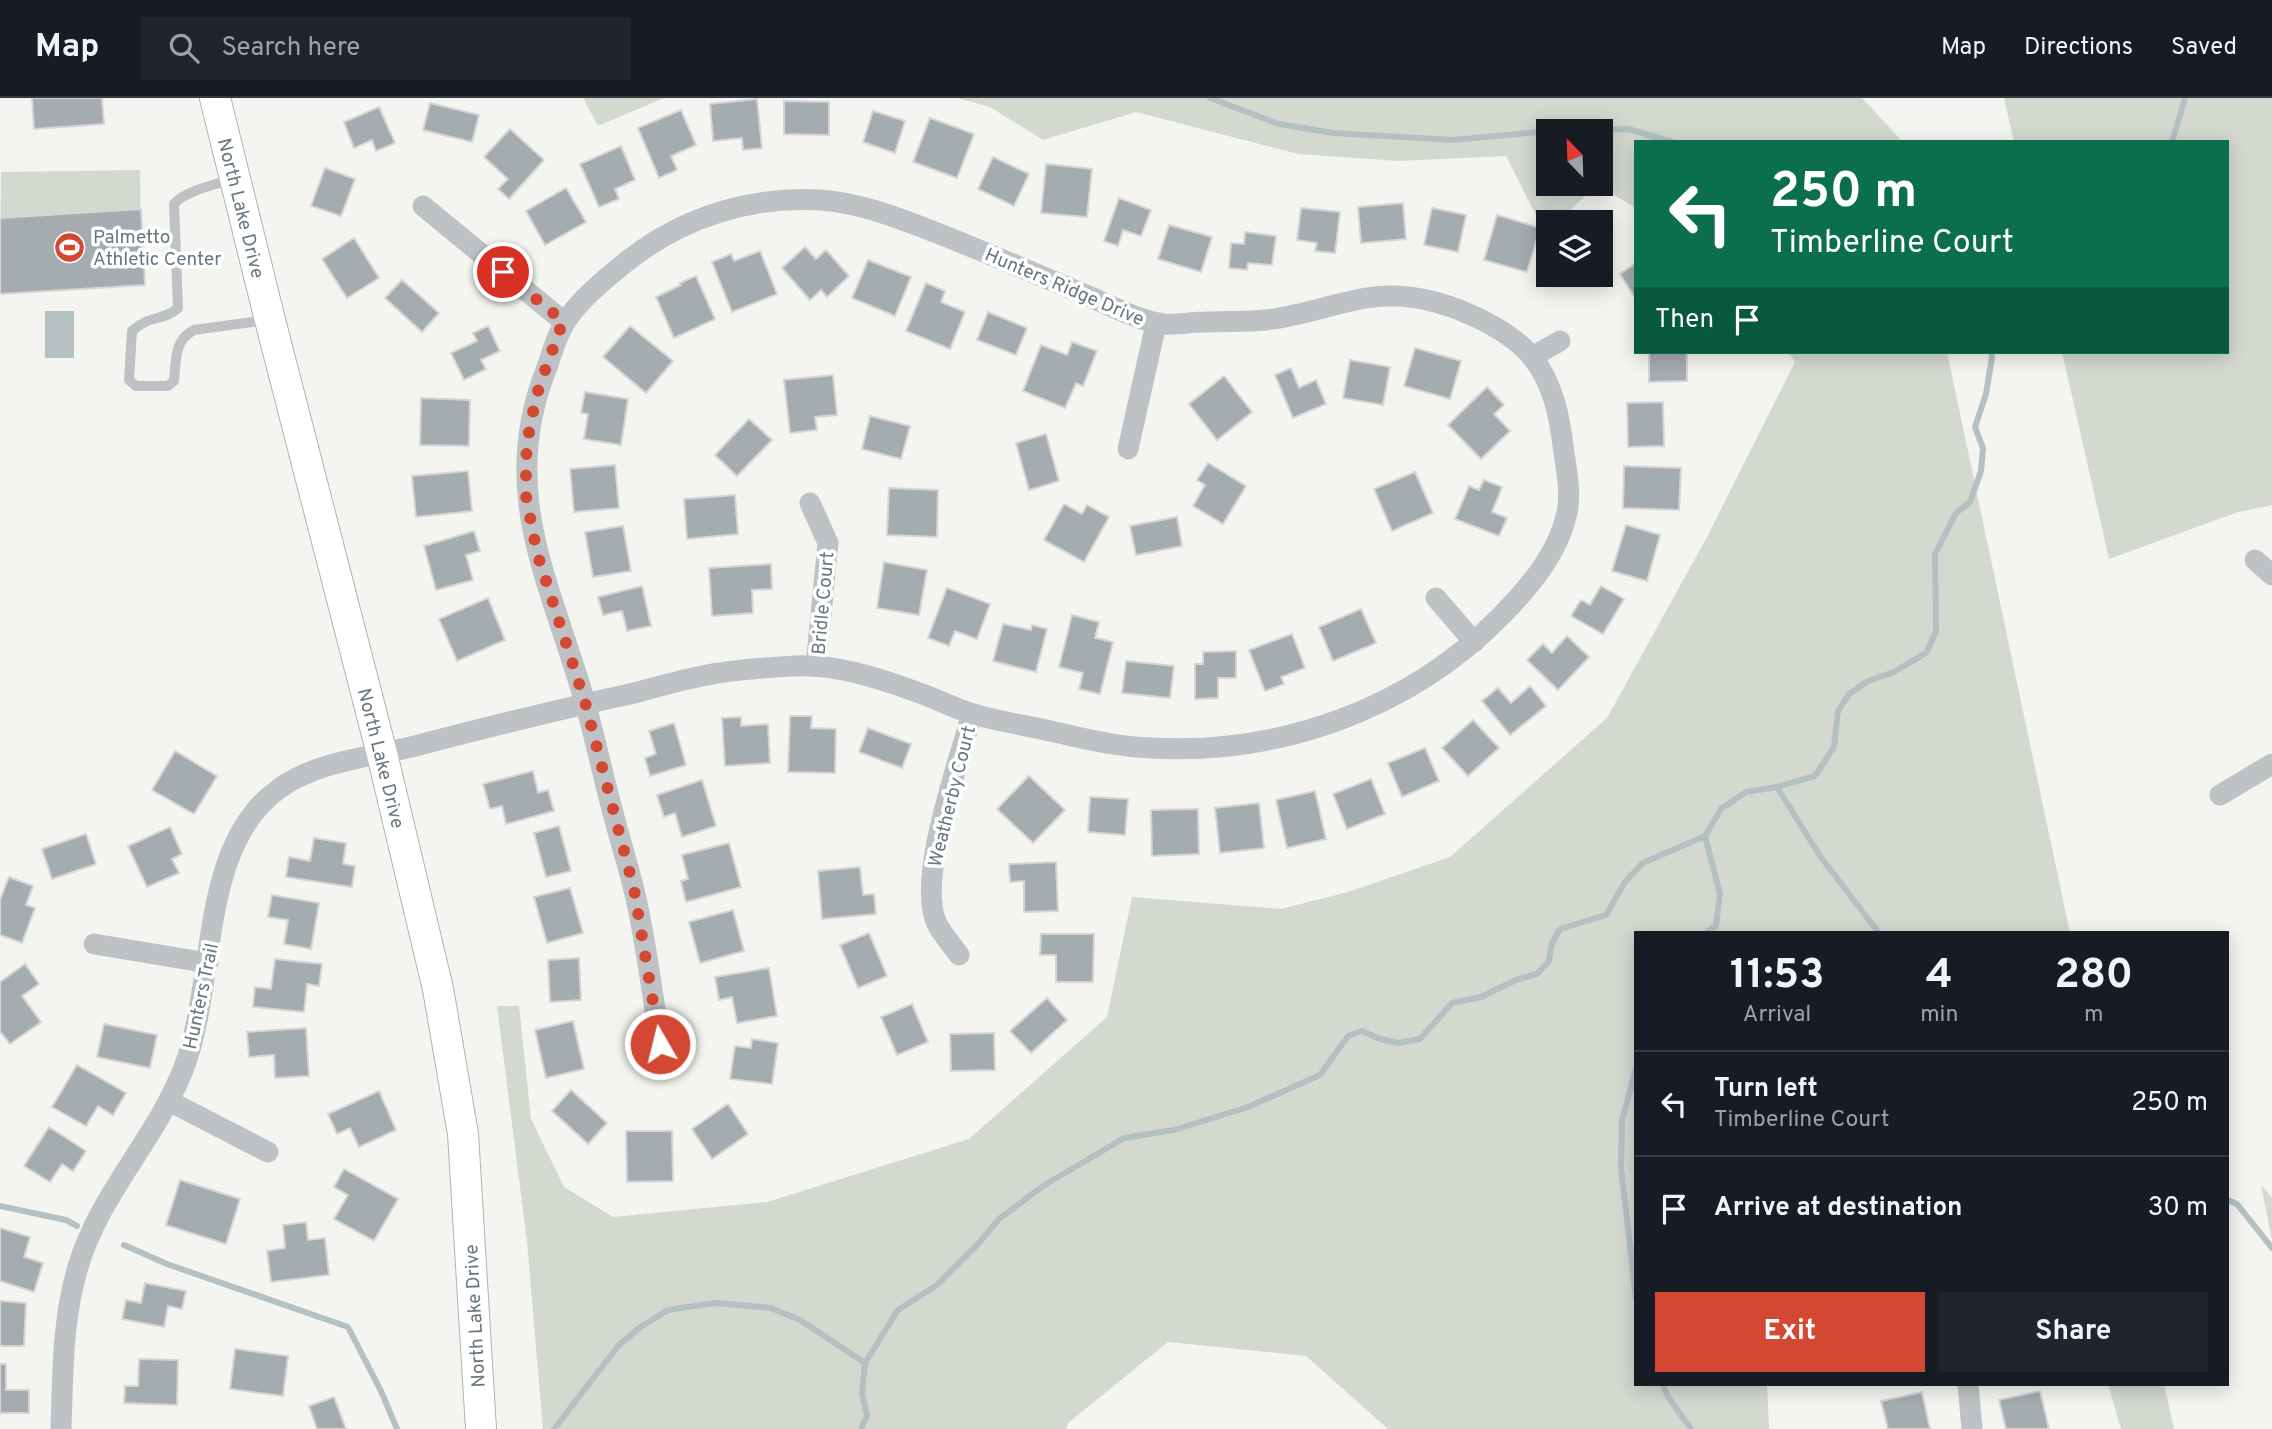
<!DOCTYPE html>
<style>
body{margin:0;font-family:Overpass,sans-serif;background:#20242c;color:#f1f3f6;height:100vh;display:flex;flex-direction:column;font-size:26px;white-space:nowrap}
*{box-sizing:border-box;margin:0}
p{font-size:23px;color:#9ea1a6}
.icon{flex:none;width:38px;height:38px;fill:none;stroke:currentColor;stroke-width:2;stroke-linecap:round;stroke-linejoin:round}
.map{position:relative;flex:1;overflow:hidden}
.sheet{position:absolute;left:1634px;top:833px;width:595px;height:455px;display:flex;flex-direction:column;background:#171b24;border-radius:0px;box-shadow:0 4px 18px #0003}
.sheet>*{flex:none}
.guide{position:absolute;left:1634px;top:42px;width:595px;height:214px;border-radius:0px;box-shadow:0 4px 18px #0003;background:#0b6e4f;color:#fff;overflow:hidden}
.needle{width:46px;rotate:337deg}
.tools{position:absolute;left:1536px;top:21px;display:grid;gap:14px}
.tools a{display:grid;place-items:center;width:77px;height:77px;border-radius:0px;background:#171b24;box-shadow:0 4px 18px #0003;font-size:35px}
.pin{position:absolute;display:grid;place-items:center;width:60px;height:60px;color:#fff;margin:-30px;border:4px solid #fff;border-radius:50%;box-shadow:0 2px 7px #0007}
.me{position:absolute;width:77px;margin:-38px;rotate:352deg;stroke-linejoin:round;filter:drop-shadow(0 0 5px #0008)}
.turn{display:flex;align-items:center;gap:24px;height:147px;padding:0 21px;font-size:32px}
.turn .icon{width:91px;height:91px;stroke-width:2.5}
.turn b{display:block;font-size:49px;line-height:60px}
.then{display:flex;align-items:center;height:66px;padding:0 21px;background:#0003;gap:14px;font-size:26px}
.eta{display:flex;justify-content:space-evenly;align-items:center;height:119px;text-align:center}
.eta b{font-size:42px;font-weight:700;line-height:49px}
.button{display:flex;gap:14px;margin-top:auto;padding:14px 21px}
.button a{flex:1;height:80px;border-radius:0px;background:#d34832;color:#fff;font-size:28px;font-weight:700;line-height:80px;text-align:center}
.button a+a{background:#20242c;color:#f1f3f6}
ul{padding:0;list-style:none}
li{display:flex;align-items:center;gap:21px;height:105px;padding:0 21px;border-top:2px solid #363941}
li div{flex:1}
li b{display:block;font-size:26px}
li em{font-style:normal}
header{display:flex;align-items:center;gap:42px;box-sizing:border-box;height:98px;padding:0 35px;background:#171b24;border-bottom:2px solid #363941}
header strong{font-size:33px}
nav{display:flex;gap:38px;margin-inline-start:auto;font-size:24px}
.search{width:490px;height:63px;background:#20242c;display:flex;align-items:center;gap:18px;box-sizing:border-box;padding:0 24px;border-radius:0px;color:#9ea1a6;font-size:26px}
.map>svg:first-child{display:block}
.green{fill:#d4d9d0;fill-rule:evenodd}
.water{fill:#b4c0c2}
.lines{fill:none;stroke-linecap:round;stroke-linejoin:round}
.stream{stroke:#b4c0c2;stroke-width:6}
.building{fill:#a4acaf;stroke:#d6d5d4;stroke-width:2}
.secondary-casing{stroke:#aeb4b7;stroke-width:32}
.service{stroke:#bec2c5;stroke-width:10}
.minor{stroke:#bec2c5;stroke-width:21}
.secondary{stroke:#fff;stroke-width:30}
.route{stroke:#d34832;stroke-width:12;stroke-dasharray:0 21.6}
.labels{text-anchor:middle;stroke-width:7;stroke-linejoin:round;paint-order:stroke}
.street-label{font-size:19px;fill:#66777f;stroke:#fff}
.poi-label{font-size:19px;fill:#66777f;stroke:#fff;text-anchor:start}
</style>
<header>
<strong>Map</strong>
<div class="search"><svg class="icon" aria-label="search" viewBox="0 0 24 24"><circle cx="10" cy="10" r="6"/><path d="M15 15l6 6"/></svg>Search here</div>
<nav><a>Map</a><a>Directions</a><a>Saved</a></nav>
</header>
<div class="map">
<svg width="2272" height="1331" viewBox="0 0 2272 1331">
<rect width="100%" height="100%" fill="#f4f4f1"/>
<g class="green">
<polygon points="583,0 664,0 598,28"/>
<path d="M 957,0 L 1862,0 L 1903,44 L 1636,44 L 1636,110 L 1597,87 L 1568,114 L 1539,123 L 1506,58 L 1398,63 L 1298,56 L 1136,14 L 1043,42 L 990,9 ZM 1549,33 L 1601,33 L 1601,86 L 1549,86 Z"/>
<polygon points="2004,0 2272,0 2272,407 2238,414 2109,461 2062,254 2228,254 2228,44 2014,44"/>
<polygon points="140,72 141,186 0,188 1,74"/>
<polygon points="1788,254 1947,254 2070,835 1636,835 1636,1286 1767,1286 1769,1331 1388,1331 1306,1258 1168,1244 1068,1325 1066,1331 543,1331 527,1144 497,908 519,908 531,1021 564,1089 613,1119 767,1104 969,1041 1107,919 1132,799 1281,811 1348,794 1450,759 1607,620 1707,439 1795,264"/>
<polygon points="2261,1087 2272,1100 2272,1142"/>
<polygon points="2108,1286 2164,1286 2174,1331 2121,1331"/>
</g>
<rect class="water" x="45" y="213" width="29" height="47"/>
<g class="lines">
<g class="stream">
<polyline points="1210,0 1279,26 1333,35 1453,42 1549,33"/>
<polyline points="1552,33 1628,31 1672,44"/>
<polyline points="2172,44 2185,0"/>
<polyline points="1777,689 1820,758 1879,835"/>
<polyline points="1705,738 1720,796 1716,828 1705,835"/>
<polyline points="1636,970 1622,1022 1621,1070 1636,1200"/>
<polyline points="2228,1102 2237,1106 2272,1150"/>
<polyline points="0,1108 66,1122 77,1128"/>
<polyline points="124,1147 167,1166 348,1229 381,1293 397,1331"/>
<polyline points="1663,1286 1668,1299 1691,1331"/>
<polyline points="554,1331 618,1248 639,1230 668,1212 715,1205 771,1210 800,1222 865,1265"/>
<polyline points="861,1331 867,1318 862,1295 865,1265 898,1212 937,1187 978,1146 999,1121 1043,1088 1124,1040 1174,1032 1248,1009 1320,977 1348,938 1362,933 1380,941 1398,945 1420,941 1452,905 1481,899 1516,882 1537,876 1549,863 1552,845 1560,831 1606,817 1625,784 1643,765 1705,738 1721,711 1746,694 1777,689 1815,678 1834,649 1838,613 1849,596 1868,583 1894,574 1926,555 1936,534 1935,456 1956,415 1970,404 1981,373 1983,350 1975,329 1986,296 1992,259 1991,254"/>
</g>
</g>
<g class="building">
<polygon points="32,0 102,0 104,26 34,31"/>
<polygon points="757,1 762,50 743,52 742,40 713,43 710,6"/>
<polygon points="784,3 829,4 829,37 784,36"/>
<polygon points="430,5 479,17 472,44 423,32"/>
<polygon points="379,9 395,45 376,53 372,42 354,50 344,24"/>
<polygon points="681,12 696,47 671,58 677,72 659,80 638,30"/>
<polygon points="873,13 905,23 895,55 863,44"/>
<polygon points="930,20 974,36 957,80 913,64"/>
<polygon points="510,31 544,62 509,101 498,91 508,81 484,59"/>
<polygon points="621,48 635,82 615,91 619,101 599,109 580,66"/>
<polygon points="993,59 1029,76 1014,108 978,91"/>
<polygon points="1046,66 1092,71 1087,119 1041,115"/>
<polygon points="325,70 355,81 341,118 311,108"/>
<polygon points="566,90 586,124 545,147 526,113"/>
<polygon points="1119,100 1151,112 1141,138 1123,132 1118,148 1104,143"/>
<polygon points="1403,105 1406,141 1361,145 1358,109"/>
<polygon points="1301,110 1340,114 1335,155 1315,153 1317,145 1297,142"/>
<polygon points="1432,110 1466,117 1458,154 1424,147"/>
<polygon points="141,111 145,187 0,196 0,120"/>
<polygon points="1497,117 1540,130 1527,174 1484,162"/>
<polygon points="1169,127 1212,139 1201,174 1158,161"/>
<polygon points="1245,134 1276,138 1272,167 1248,165 1247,172 1229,170 1231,145 1244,146"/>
<polygon points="354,140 379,180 347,200 322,161"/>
<polygon points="805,149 816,161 826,152 849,178 827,199 821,192 810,202 782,170"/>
<polygon points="760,153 777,196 732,214 712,164 731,156 734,163"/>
<polygon points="868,162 911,179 895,218 852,200"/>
<polygon points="1636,165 1636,201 1620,176"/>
<polygon points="696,178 715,221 674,240 656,199 681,187 680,185"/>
<polygon points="402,182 439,215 422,234 385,200"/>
<polygon points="926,185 945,193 941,204 965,214 950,251 906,233"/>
<polygon points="988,214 1027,230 1016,257 977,242"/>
<polygon points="488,228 500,253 481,262 486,271 464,282 451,255 477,243 473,235"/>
<polygon points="630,228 673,263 646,295 603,259"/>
<polygon points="1072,244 1097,253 1083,288 1076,285 1065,310 1023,293 1041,247 1067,257"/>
<polygon points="1415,250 1461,263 1450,301 1404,288"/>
<polygon points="1649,254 1687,254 1687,283 1649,284"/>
<polygon points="1350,262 1390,269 1383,307 1343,300"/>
<polygon points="1291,270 1299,290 1316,282 1326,306 1293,320 1275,277"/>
<polygon points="833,277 837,317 815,319 817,332 790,335 784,282"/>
<polygon points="1224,278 1252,314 1217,342 1189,306"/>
<polygon points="1487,289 1504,307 1494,316 1510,333 1481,361 1448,327"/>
<polygon points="585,294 628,301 621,347 584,341 588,316 581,315"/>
<polygon points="421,300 470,302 469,348 420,347"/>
<polygon points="1663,304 1664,348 1628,349 1627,305"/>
<polygon points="870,318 910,328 901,361 862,351"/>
<polygon points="749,321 772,342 737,378 715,357"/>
<polygon points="1046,336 1059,383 1029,392 1016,345"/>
<polygon points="1208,365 1246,388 1223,426 1193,408 1205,387 1197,382"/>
<polygon points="615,367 619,410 574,414 570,371"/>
<polygon points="1624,368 1681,370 1679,412 1623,410"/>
<polygon points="468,373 472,413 416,419 412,378"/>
<polygon points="1415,374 1433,415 1392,433 1374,391"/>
<polygon points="1484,382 1502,389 1492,414 1507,420 1499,438 1455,421 1469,388 1479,392"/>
<polygon points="889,390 938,392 937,439 887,437"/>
<polygon points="735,397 738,436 687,441 684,401"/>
<polygon points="1064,406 1082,416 1087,407 1109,419 1084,464 1044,442"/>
<polygon points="1177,419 1182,448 1136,457 1130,428"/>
<polygon points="1626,427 1660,437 1647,483 1612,473"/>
<polygon points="623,428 631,473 593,479 585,434"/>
<polygon points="474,433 480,453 466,457 473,482 436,492 424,448"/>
<polygon points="884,464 927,472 919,517 877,510"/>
<polygon points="771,466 772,491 752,492 753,515 712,518 709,470"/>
<polygon points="642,488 651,528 627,533 622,513 603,517 598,499"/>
<polygon points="1601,488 1624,501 1603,536 1571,518 1581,502 1590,507"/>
<polygon points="947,490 990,506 977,541 955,533 949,548 928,540"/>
<polygon points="488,500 505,542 457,563 439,521"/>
<polygon points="1361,511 1376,545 1333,563 1319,529"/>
<polygon points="1072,517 1099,524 1095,540 1113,544 1100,596 1079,591 1083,575 1059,569"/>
<polygon points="1003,526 1031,532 1032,527 1047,531 1036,574 993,563"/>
<polygon points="1292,536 1305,570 1281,579 1284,586 1265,593 1249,552"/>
<polygon points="1567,538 1589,559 1558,592 1527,562 1543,546 1552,555"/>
<polygon points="1236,553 1236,580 1218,580 1218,600 1195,601 1195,566 1203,566 1203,554"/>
<polygon points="1126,563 1174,568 1170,600 1122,595"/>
<polygon points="1530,588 1546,608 1510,637 1482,603 1498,590 1511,605"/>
<polygon points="790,618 812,618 811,630 836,631 835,675 788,674"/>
<polygon points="741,619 741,628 768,626 770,665 725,668 722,620"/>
<polygon points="1473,622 1499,650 1468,678 1442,650"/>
<polygon points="674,625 686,667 650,678 645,660 656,656 649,633"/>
<polygon points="868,630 911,646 902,670 859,654"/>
<polygon points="1425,650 1439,683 1402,699 1388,665"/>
<polygon points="175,653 217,678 194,716 152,692"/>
<polygon points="533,673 538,695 548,692 554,713 506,726 502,708 490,711 483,686"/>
<polygon points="1029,678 1065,712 1033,745 997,711"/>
<polygon points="1371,681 1385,716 1347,731 1333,696"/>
<polygon points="702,682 716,728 682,739 675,715 664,719 657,697"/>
<polygon points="1315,693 1326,741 1287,750 1276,702"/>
<polygon points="1090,699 1128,701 1125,737 1088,734"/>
<polygon points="1259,705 1264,750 1220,755 1215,710"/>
<polygon points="1198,711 1199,756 1152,758 1151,712"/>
<polygon points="559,728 571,773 546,779 534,735"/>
<polygon points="170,729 182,756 172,761 179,775 147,789 128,748"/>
<polygon points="86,736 96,766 52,781 42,751"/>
<polygon points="314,740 346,745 343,766 355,768 352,789 286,779 289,759 310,763"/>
<polygon points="729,745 741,789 686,804 681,783 688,781 682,757"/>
<polygon points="1056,764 1058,813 1024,814 1024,783 1010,784 1009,766"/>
<polygon points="860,769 863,797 874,796 876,816 822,821 818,773"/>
<polygon points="9,779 33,788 26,807 35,810 22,845 0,837 0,802"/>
<polygon points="570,790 583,835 547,845 534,799"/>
<polygon points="272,797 319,805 311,851 284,846 288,822 268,819"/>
<polygon points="733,812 744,853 700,865 689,824"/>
<polygon points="869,835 887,878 858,890 840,847"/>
<polygon points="1041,836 1094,836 1093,884 1056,884 1056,857 1040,857"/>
<polygon points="579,860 581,902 550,904 548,862"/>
<polygon points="275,861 322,866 319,888 307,886 304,914 253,909 255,889 271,891"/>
<polygon points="25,866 39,886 22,898 41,924 10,946 0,933 0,884"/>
<polygon points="769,870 777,918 737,925 732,899 719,902 715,879"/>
<polygon points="1047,900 1067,922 1031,955 1010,933"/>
<polygon points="912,906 928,944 897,957 881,919"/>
<polygon points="573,923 584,971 546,980 535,932"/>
<polygon points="104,926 157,937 150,970 97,959"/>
<polygon points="306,930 309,978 275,980 274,957 249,959 247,934"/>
<polygon points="994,935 995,972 951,973 950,936"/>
<polygon points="752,941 778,945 772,986 730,981 735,948 751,950"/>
<polygon points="77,967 126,995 113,1017 98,1008 86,1028 52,1009"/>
<polygon points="571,992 607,1025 588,1046 552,1013"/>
<polygon points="379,993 396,1032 359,1049 350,1030 337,1036 328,1016"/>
<polygon points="728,1006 748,1036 712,1061 692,1031"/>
<polygon points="49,1029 86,1053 73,1073 62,1066 50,1084 24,1068"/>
<polygon points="626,1033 672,1033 673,1083 627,1084"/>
<polygon points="344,1071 398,1101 374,1143 334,1121 348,1097 334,1089"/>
<polygon points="180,1082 240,1101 226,1146 166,1127"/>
<polygon points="306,1124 308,1142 325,1140 329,1177 271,1184 267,1153 285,1150 283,1127"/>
<polygon points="0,1130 30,1139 24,1159 43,1165 34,1194 0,1183"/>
<polygon points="145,1185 186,1193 182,1211 168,1208 164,1229 122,1221 126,1202 141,1205"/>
<polygon points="0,1203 26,1205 24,1248 0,1248"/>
<polygon points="235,1251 288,1258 283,1298 230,1291"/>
<polygon points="139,1261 178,1262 177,1307 124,1305 125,1288 138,1288"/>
<polygon points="0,1266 6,1266 6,1292 29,1292 29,1315 0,1315"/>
<polygon points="2040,1293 2049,1331 2006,1331 1999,1302"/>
<polygon points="1922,1294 1930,1331 1888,1331 1881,1303"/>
<polygon points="334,1299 346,1331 317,1331 309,1308"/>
</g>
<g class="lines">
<defs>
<polyline id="secondary" points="215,0 270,222 382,656 438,891 463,1036 481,1331"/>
</defs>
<use href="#secondary" class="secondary-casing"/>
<path class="service" d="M 233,81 C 217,86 184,93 174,106 L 178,210 C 164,223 149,217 132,233 L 129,282 L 136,288 L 168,288 L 174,283 C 176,263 174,242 194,232 L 267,222"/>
<g class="minor">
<polyline points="423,108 563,223"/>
<polyline points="1532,259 1560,243"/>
<polyline points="1128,351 1156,226"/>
<polyline points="810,405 828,445 816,568"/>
<polyline points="2255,462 2272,477"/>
<polyline points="1436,500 1474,544"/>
<polyline points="2220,697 2272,666"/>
<polyline points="94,846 208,865"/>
<path d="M 959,857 C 952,847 943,837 937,826 C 916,782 959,664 972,616"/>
<polyline points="169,1003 268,1054"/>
<polyline points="1968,1286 1972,1331"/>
<path d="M 61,1331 C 63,1276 62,1222 78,1169 C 99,1097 155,1042 183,972 C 218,884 197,748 280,690 C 318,663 371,659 415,648 C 488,629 561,611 634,595 C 654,590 673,584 693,580 C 726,572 761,570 794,568 C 834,566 876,579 914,593 C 933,599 951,609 970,615 C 996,623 1024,627 1050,633 C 1083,640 1116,649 1151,650 C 1281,657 1410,611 1502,517 C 1530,488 1558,456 1567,415 C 1571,395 1567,375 1564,355 C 1560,321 1554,286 1532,259 C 1520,244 1501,232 1484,223 C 1447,204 1407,193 1366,200 C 1332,206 1300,218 1266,222 C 1246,224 1225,223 1205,224 C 1191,224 1178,227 1164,226 C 1139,223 1112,208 1088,198 C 1038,177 988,155 937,135 C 898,120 862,105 820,102 C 751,98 684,119 630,161 C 607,179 571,208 560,234 C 554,246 551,259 546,272 C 497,396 553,490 586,608 C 595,640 602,674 611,707 C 619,740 630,772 637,805 C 647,852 653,899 660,946"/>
</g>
<use href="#secondary" class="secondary"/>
</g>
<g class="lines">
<polyline class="route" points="503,174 563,223 539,289 530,326 526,360 526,398 537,455 585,604 634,791 660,946"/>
</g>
<defs>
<symbol id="stadium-disc" viewBox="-11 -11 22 22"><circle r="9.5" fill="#d34832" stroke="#fff"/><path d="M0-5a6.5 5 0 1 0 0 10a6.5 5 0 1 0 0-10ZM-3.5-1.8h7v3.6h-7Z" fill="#fff"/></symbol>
</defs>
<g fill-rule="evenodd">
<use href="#stadium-disc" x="52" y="132" width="35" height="35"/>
</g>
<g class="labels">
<g class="street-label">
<text transform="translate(242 110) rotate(76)" y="7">North Lake Drive</text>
<text transform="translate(1065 188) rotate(23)" y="7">Hunters Ridge Drive</text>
<text transform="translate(822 505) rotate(-85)" y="7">Bridle Court</text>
<text transform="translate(382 660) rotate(76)" y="7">North Lake Drive</text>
<text transform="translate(951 698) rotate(-76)" y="7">Weatherby Court</text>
<text transform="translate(200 898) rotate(-78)" y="7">Hunters Trail</text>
<text transform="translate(474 1218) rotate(-93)" y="7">North Lake Drive</text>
</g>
<g class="poi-label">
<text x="93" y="145">Palmetto<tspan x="93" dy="22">Athletic Center</tspan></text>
</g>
</g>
</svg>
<div class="tools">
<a><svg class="needle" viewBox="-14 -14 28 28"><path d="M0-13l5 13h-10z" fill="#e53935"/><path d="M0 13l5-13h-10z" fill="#9ea1a6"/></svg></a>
<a><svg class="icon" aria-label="layers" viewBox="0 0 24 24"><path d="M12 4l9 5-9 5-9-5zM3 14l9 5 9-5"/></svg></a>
</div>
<div class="pin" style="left:503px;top:174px;background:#d93025"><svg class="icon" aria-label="arrive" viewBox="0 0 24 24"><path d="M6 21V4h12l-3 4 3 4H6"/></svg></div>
<svg class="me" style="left:660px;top:946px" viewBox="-20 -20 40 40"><circle r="17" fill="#d34832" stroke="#fff" stroke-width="3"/><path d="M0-11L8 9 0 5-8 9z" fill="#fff"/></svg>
<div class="guide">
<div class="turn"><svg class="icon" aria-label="left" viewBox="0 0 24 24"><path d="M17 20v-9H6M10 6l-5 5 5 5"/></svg><div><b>250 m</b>Timberline Court</div></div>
<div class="then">Then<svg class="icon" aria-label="arrive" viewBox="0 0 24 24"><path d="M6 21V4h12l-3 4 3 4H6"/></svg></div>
</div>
<section class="sheet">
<div class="eta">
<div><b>11:53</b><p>Arrival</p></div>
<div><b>4</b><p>min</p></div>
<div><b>280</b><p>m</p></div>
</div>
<ul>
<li><svg class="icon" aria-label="left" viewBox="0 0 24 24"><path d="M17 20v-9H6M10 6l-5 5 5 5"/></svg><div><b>Turn left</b><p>Timberline Court</p></div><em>250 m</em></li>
<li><svg class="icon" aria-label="arrive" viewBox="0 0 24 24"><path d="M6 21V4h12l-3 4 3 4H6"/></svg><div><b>Arrive at destination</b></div><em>30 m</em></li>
</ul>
<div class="button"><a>Exit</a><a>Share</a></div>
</section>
</div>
